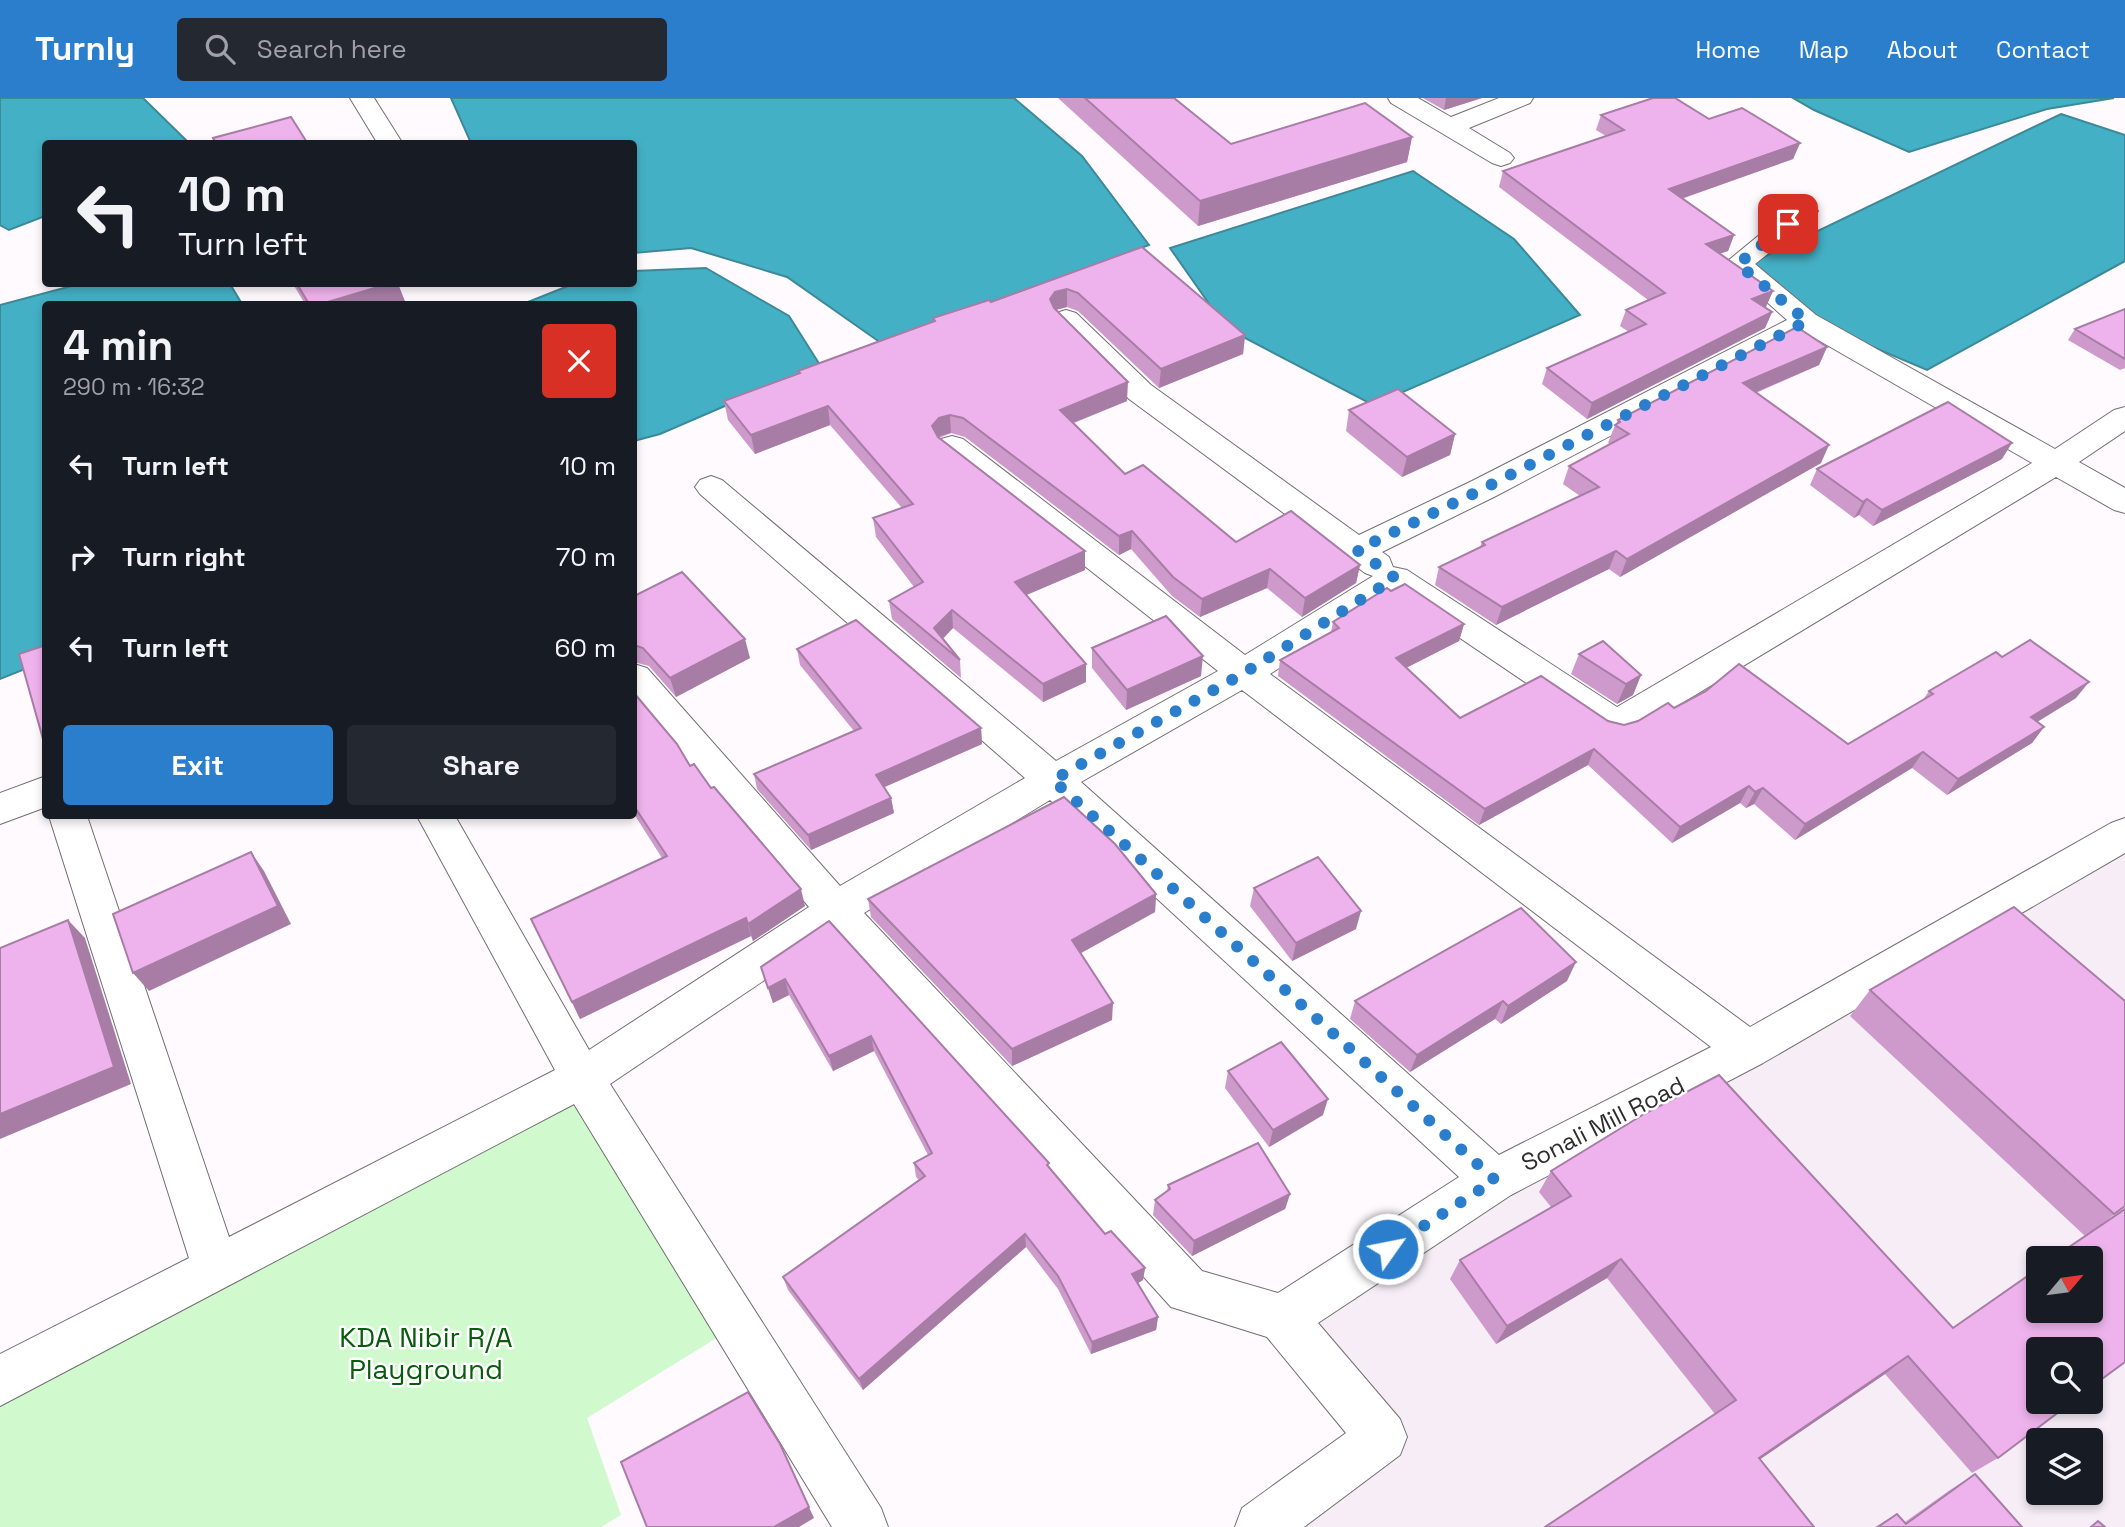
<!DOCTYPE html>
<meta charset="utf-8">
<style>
body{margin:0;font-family:"Space Grotesk",sans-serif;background:#242831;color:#f1f3f6;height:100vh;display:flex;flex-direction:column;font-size:26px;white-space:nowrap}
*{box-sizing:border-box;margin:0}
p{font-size:23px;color:#9ea1a6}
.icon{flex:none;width:38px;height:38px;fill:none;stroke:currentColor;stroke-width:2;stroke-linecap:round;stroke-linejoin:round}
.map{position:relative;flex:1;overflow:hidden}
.details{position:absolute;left:42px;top:203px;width:595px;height:518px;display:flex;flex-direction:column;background:#171b24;border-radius:7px;box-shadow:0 4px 10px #0003}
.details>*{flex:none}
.banner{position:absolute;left:42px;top:42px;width:595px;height:147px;border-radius:7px;box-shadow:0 4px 10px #0003;background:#171b24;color:#f1f3f6;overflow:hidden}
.needle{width:46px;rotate:61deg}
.fabs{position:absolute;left:2026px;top:1148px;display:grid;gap:14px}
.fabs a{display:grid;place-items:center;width:77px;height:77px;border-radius:7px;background:#171b24;box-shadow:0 4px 10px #0003;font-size:35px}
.pin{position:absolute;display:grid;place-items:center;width:60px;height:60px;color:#fff;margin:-30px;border-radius:14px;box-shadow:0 4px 10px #0006}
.me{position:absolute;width:77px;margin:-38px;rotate:57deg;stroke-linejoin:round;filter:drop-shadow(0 0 5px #0008)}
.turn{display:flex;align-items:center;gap:24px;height:147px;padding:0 21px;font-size:32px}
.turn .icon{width:91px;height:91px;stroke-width:2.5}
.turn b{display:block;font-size:49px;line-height:60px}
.round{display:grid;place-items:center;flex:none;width:74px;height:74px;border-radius:7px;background:#242831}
.summary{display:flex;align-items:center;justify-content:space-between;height:119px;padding:0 21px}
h1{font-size:42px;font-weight:800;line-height:52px}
.action{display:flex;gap:14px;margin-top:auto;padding:14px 21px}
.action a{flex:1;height:80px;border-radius:7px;background:#2a7ecc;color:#fff;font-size:28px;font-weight:800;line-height:80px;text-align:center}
.action a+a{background:#242831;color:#f1f3f6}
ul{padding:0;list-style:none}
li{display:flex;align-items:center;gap:21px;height:91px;padding:0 21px}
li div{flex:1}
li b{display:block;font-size:26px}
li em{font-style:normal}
header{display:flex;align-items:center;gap:42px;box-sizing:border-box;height:98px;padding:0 35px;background:#2a7ecc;color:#fff}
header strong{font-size:33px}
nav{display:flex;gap:38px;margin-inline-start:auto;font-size:24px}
.search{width:490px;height:63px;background:#242831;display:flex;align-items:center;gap:18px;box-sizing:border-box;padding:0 24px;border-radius:7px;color:#9ea1a6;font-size:26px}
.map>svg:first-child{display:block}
.built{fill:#f6edf6;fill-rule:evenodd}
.green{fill:#d0facd}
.water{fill:#44b0c5;stroke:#3d8998;stroke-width:2}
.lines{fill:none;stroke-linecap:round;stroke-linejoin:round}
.street-casing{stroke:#726f71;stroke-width:2}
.street{fill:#fff;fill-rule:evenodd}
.wall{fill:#cd9acb}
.shaded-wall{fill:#a77da5}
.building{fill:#eeb3ec;stroke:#a77da5;stroke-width:2}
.route{stroke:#2a7ecc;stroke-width:12;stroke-dasharray:0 21.6}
.labels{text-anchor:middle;stroke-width:5;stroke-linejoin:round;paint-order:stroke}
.street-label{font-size:24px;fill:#2e2d2e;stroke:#fff}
.near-park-label{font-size:28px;fill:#095b0e;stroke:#fff}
</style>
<header>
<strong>Turnly</strong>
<div class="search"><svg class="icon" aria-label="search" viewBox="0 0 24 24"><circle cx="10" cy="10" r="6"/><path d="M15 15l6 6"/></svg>Search here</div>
<nav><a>Home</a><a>Map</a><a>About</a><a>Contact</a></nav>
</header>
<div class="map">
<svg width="2125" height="1429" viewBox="0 0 2125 1429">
<rect width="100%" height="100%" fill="#fefafd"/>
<path class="built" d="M 2125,756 L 2125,1429 L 1261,1429 L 1382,1339 L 1282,1220 L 1748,952 ZM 2039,1160 L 2091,1160 L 2091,1213 L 2039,1213 ZM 2039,1251 L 2091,1251 L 2091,1304 L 2039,1304 ZM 2039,1342 L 2091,1342 L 2091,1395 L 2039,1395 Z"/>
<polygon class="green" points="582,980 736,1228 587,1320 621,1417 601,1429 0,1429 0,1283"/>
<g class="water">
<polygon points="0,0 143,0 188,44 46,46 45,118 9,132 0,127"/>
<polygon points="451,0 1014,0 1082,58 1149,147 881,245 787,179 691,150 634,155 634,46 471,45"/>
<polygon points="1793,0 2114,0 2047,11 1909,54 1814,12"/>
<polygon points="2061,16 2125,37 2125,163 1927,272 1830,231 1749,166"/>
<polygon points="1413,73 1514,141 1580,217 1373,307 1226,230 1170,150"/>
<polygon points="706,170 789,218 820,267 660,336 634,343 634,206 523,206 573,186 634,186 634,173"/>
<polygon points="79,186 230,186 242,206 46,206 45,563 0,581 0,207"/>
</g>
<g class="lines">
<defs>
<g id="street">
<polygon points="350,0 374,0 403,46 378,46"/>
<polygon points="1388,0 1418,0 1451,19 1499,0 1533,0 1530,5 1469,30 1510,55 1514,60 1510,65 1501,68 1492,65 1391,5"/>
<path d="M 1805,105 L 1814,107 L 1818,113 L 1814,119 L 1755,166 L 1816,217 L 2055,351 L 2114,312 L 2125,309 L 2125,333 L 2079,364 L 2125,390 L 2125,415 L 2114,412 L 2056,379 L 1629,637 L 1616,641 L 1603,637 L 1395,496 L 1270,576 L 1750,929 L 2111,725 L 2125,720 L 2125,755 L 1763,965 L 1511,1097 L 1318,1225 L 1400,1321 L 1407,1339 L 1400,1357 L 1304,1429 L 1235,1429 L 1242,1410 L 1346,1335 L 1267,1239 L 1171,1209 L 833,836 L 610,986 L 881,1410 L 888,1429 L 832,1429 L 574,1006 L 0,1308 L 0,1256 L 189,1160 L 49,718 L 87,718 L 229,1139 L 555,972 L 417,718 L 455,718 L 589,952 L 809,809 L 634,603 L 634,566 L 647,570 L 840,788 L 1025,680 L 700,396 L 695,389 L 700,382 L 711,378 L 722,382 L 1056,663 L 1218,573 L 941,355 L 936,348 L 941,341 L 952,338 L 963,341 L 1245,557 L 1373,478 L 1365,475 L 1129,301 L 1056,227 L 1052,221 L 1056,215 L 1066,212 L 1076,215 L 1151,287 L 1359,437 L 1472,383 L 1787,222 L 1724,166 L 1796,107 ZM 1806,235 L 2032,365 L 1617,609 L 1407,472 L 1393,469 L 1389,459 L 1382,454 L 1494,399 ZM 1242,592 L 1711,949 L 1499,1057 L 1081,684 ZM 1050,702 L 1459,1079 L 1278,1195 L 1202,1173 L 864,815 Z"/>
<polygon points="46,678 46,709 0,726 0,695"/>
</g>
</defs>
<use href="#street" class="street-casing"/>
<use href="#street" class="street"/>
</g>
<g class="wall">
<polygon points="1058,0 1174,0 1231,46 1412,39 1407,64 1198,128"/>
<polygon points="1423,0 1482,0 1444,12"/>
<polygon points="1601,17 1709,21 1800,45 1793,61 1683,100 1734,137 1728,153 1719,156 1773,193 1765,209 1772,214 1765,230 1587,321 1542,286 1547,270 1629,234 1620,228 1626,212 1648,202 1499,89 1503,73 1606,38 1596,32"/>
<polygon points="1142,149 1245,237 1243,256 1159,290 1078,213 1067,209 1056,212 1127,303 1074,325 1125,376 1236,444 1360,467 1356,485 1302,519 1267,490 1200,519 1172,498 1131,451 1119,457 965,339 951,335 939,340 1085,453 1085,472 1026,497 1086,584 1043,604 953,530 943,541 960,562 961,580 892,521 889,503 914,489 876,439 873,420 902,410 830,327 755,356 728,322 724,303 798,276 798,273 933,223 933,220 991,204"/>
<polygon points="293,186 398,186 406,206 305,206"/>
<polygon points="2125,211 2125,270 2120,272 2068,242 2075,231"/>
<polygon points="1827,249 1819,267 1756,295 1821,365 1620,479 1609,471 1496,527 1435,487 1439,469 1480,449 1482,444 1580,398 1563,386 1569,368 1610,346 1608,345 1615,327 1616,326 1618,322"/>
<polygon points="1349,312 1455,336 1450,357 1402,379 1346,333"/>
<polygon points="2002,361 1873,428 1859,417 1854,420 1810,387 1817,371"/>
<polygon points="1391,493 1464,526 1459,543 1406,570 1460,620 1608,623 1624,627 1674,610 1848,646 1923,602 1929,593 2002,559 2076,600 2037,624 2044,629 2032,645 1947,697 1912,670 1795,742 1754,706 1746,710 1740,705 1672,745 1588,667 1479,727 1278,578 1280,562 1331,534 1333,524"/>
<polygon points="634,498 750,560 676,599 649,568 634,564"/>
<polygon points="1092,550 1201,578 1126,612 1092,570"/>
<polygon points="797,551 981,630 982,646 884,689 891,700 894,715 811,752 757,691 754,676 854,633 800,567"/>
<polygon points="1579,556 1641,577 1633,597 1617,606 1571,576"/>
<polygon points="634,595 690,668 711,690 805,808 753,843 751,838 580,921 531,821 662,760 634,716"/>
<polygon points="1254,790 1356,831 1292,863 1250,808"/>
<polygon points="1156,796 1155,814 1081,855 1112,922 1012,968 871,819 868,801"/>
<polygon points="829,823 1049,1070 1105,1136 1145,1170 1143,1182 1138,1185 1158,1219 1156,1232 1091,1256 1058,1191 1026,1149 863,1292 788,1192 783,1179 919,1082 916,1079 914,1065 928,1057 874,953 833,973 789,897 773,905 761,869"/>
<polygon points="1567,883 1501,926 1495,921 1410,974 1350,921 1355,903"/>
<polygon points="1870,892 2125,1108 2093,1133 1998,1360 1972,1375 1885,1276 1760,1361 1715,1316 1607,1180 1496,1246 1450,1181 1460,1162 1551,1109 1539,1094 1551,1073 1953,1230 2085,1138 1850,918"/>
<polygon points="1228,973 1323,1017 1269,1049 1225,990"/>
<polygon points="1168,1087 1290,1096 1285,1111 1192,1158 1153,1117 1155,1102 1167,1093"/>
<polygon points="1975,1376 2022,1429 1875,1429 1897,1416 1905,1424 1950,1392"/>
</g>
<g class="shaded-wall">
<polygon points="1446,0 1482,0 1444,12"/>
<polygon points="1412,39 1407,64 1198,128 1200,103"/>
<polygon points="1800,45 1793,61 1664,107 1669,91"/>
<polygon points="1734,137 1728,153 1700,162 1706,146"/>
<polygon points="388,186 398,186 406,206 321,206"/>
<polygon points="1067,191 1067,209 1055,212 1050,201 1055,194"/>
<polygon points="1773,193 1766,209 1746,217 1752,201"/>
<polygon points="1772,214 1765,230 1587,321 1592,305"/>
<polygon points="1245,237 1243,256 1159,290 1161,271"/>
<polygon points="1827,249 1819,267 1735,303 1743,285"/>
<polygon points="1128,284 1127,303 1060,330 1060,312"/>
<polygon points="828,308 830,327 755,356 751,337"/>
<polygon points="950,317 951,335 940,338 934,346 932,328 939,320"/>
<polygon points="1455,336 1450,357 1402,379 1407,359"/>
<polygon points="2012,345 2002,361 1873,428 1882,412"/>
<polygon points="1829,347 1821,365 1620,479 1627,461"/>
<polygon points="1867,401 1859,417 1854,420 1863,404"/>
<polygon points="1132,433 1131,451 1119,457 1119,438"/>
<polygon points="1085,453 1085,472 1015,502 1015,484"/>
<polygon points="1616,453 1609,471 1496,527 1502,509"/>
<polygon points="1360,467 1356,485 1302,519 1305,500"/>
<polygon points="1270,471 1267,490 1200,519 1202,501"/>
<polygon points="952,512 953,530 939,544 934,530"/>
<polygon points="1464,526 1459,543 1392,577 1396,560"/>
<polygon points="745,541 750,560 676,599 670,580"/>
<polygon points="1203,558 1201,578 1126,612 1127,592"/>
<polygon points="1086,566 1086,584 1043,604 1043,586"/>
<polygon points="1641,577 1633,597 1617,606 1626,586"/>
<polygon points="2089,584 2076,600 2019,635 2031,619"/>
<polygon points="2044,629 2032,645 1947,697 1958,681"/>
<polygon points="981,630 982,646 878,692 876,677"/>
<polygon points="1594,651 1588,667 1479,727 1485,711"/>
<polygon points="1923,654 1912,670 1795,742 1805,726"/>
<polygon points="1749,688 1740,705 1672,745 1680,729"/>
<polygon points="1763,690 1754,706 1746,710 1755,694"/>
<polygon points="891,700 894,715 811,752 808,737"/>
<polygon points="251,754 264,773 291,826 149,893 133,875"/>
<polygon points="801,791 805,808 753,843 748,826"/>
<polygon points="1156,796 1155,814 1072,860 1072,842"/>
<polygon points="1361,813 1356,831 1292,863 1296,845"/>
<polygon points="746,820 751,838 580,921 572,904"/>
<polygon points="68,822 85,840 131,986 0,1041 0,1016"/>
<polygon points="1576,864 1567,883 1501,926 1508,908"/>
<polygon points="785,881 789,897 773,905 768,890"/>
<polygon points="1503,903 1495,921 1410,974 1417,957"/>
<polygon points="1113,905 1112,922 1012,968 1012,951"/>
<polygon points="871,938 874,953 833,973 829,958"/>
<polygon points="1328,1001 1323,1017 1269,1049 1273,1032"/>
<polygon points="1290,1096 1285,1111 1192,1158 1194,1143"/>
<polygon points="1025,1136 1026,1149 863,1292 859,1281"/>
<polygon points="1621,1161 1607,1180 1496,1246 1507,1228"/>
<polygon points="1145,1170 1143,1182 1131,1189 1132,1176"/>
<polygon points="1158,1219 1156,1232 1091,1256 1092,1244"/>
<polygon points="1908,1258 1885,1276 1740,1375 1759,1360"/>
<polygon points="785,1358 814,1420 799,1429 774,1429"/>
</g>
<g class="building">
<polygon points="1085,0 1174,0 1231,46 1365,5 1412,39 1200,103"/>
<polygon points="1653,0 1675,0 1709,21 1742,10 1800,45 1669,91 1734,137 1706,146 1773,193 1752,201 1772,214 1592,305 1547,270 1646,226 1626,212 1665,195 1503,73 1624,32 1601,17"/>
<polygon points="291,19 308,46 216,46 213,40"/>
<polygon points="1142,149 1245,237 1161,271 1078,195 1067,191 1055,194 1050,201 1054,210 1128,284 1060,312 1125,376 1143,367 1236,444 1291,413 1360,467 1305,500 1270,471 1202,501 1173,479 1132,433 1119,438 963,320 950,317 939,320 932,328 938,339 1085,453 1015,484 1086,566 1043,586 952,512 934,530 960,562 889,503 923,484 873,420 913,406 828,308 751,337 724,303 800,275 798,273 935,223 933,220 989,202 991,204"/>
<polygon points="297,186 388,186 321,206 309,206"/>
<polygon points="2125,211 2125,261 2075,231"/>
<polygon points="1797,229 1827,249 1743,285 1829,347 1627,461 1616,453 1502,509 1439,469 1485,447 1482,444 1599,389 1569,368 1629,336 1615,327 1620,324 1618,322"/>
<polygon points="1398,291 1455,336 1407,359 1349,312"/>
<polygon points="1948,304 2012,345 1882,412 1867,401 1863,404 1817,371"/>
<polygon points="682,474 745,541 670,580 643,550 634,547 634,498"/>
<polygon points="1405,486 1464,526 1396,560 1460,620 1541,578 1608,623 1624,627 1638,623 1668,605 1674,610 1706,593 1739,566 1848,646 1933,596 1929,593 1996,554 2002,559 2030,542 2089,584 2031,619 2044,629 1958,681 1923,654 1805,726 1763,690 1755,694 1749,688 1680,729 1594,651 1485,711 1280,562 1339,530 1333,524 1387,490 1391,493"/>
<polygon points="1166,518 1203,558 1127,592 1092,550"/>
<polygon points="856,522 981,630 876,677 891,700 808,737 754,676 861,630 797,551"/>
<polygon points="1603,543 1641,577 1626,586 1579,556"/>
<polygon points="46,547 46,641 43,641 19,556"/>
<polygon points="634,595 677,646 690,668 694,666 711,690 714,689 801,791 748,826 746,820 572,904 531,821 667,758 634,708"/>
<polygon points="1064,699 1115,746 1156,796 1072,842 1113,905 1012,951 868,801"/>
<polygon points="251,754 278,808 133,875 113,816"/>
<polygon points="1318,759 1361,813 1296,845 1254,790"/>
<polygon points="2014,809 2125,903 2125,1108 2114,1116 1870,892"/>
<polygon points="1521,810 1576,864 1508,908 1503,903 1417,957 1355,903"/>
<polygon points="68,822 114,969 0,1016 0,850"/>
<polygon points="829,823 1049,1065 1047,1067 1105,1136 1111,1133 1145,1170 1132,1176 1158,1219 1092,1244 1058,1178 1025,1136 859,1281 783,1179 925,1078 914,1065 932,1055 871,938 829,958 785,881 768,890 761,869"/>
<polygon points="1281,944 1328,1001 1273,1032 1228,973"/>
<polygon points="1719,977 1953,1230 2039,1170 2039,1213 2091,1213 2091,1160 2053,1160 2125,1111 2125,1264 2091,1289 2091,1251 2039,1251 2039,1304 2072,1304 1998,1360 1908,1258 1759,1360 1814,1429 1545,1429 1736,1302 1621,1161 1507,1228 1460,1162 1571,1098 1551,1073 1644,1016"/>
<polygon points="1258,1045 1290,1096 1194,1143 1155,1102 1170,1091 1168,1087"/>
<polygon points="748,1294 780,1346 809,1409 774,1429 647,1429 621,1364"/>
<polygon points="1975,1376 2022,1429 1878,1429 1897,1416 1906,1426"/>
<polygon points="2098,1423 2105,1429 2091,1429"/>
</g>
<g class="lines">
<polyline class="route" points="1388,1151 1495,1082 1053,682 1244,575 1395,480 1357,452 1483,391 1807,223 1738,166 1788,126"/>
</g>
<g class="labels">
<g class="street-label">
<text transform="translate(1603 1026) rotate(-27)" y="8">Sonali Mill Road</text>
</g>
<g class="near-park-label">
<text x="426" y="1249">KDA Nibir R/A<tspan x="426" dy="32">Playground</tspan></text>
</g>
</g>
</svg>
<div class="fabs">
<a><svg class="needle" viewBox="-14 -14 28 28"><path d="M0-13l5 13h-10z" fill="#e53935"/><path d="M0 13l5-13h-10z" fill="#9ea1a6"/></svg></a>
<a><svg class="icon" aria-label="search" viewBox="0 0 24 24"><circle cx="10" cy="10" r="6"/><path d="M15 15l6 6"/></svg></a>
<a><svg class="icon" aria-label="layers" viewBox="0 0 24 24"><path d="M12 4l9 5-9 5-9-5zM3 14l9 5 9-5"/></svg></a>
</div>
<div class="pin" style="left:1788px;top:126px;background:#d93025"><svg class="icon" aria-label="arrive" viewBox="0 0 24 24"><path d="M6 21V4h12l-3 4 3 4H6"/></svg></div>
<svg class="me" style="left:1388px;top:1151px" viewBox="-20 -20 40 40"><circle r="17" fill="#2a7ecc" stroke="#fff" stroke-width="3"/><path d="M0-11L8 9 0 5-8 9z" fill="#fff"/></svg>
<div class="banner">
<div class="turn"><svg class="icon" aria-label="left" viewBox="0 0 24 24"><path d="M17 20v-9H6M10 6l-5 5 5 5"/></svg><div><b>10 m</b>Turn left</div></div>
</div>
<section class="details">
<div class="summary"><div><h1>4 min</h1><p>290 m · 16:32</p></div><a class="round" style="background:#d93025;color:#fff"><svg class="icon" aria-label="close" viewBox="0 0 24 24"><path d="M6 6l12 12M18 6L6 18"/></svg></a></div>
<ul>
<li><svg class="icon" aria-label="left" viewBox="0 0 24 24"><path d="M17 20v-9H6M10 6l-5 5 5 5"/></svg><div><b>Turn left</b></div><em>10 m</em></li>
<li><svg class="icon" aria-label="right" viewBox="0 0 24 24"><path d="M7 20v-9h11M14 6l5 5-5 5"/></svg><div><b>Turn right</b></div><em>70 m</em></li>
<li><svg class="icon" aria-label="left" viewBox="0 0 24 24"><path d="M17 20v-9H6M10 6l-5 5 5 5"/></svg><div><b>Turn left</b></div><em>60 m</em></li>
</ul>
<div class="action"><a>Exit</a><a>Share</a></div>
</section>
</div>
